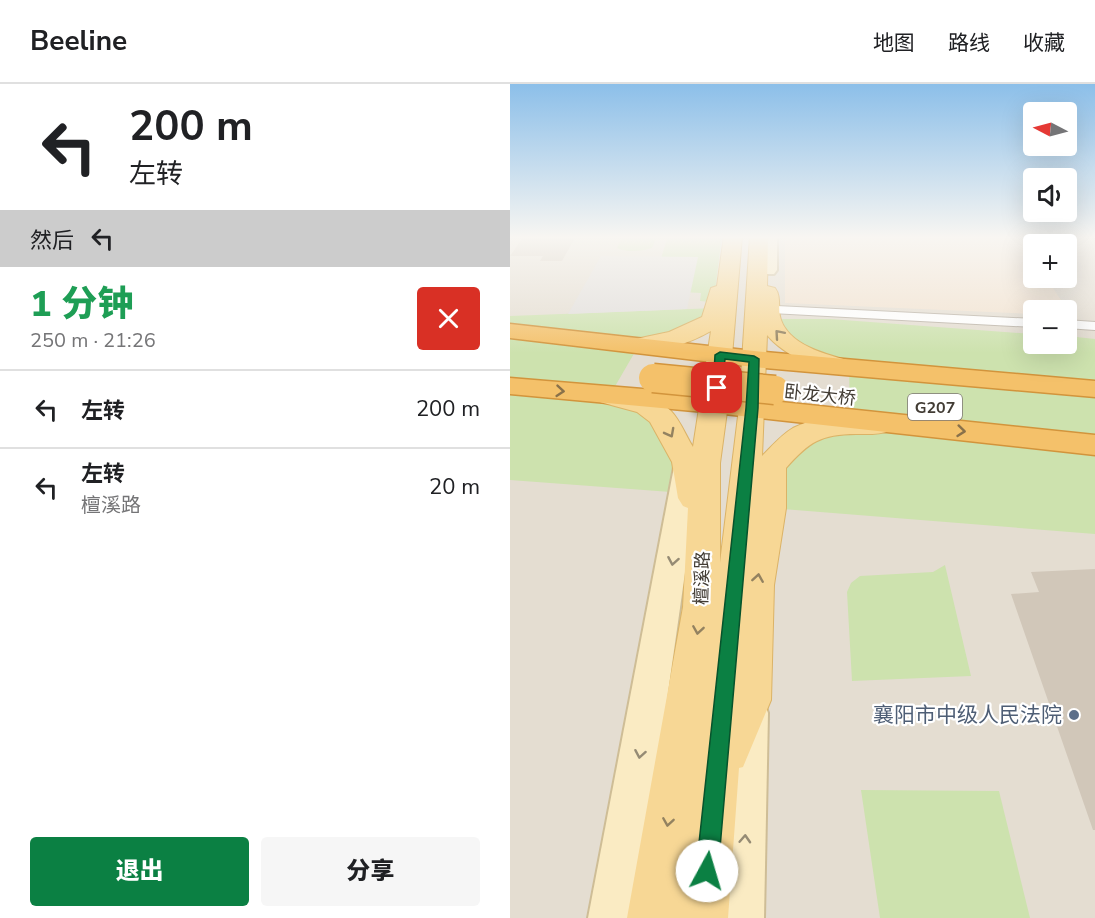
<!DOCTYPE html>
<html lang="zh">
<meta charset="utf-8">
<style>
body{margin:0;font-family:"Nunito Sans","Noto Sans SC",sans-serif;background:#f6f6f6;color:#202124;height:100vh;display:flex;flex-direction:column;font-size:22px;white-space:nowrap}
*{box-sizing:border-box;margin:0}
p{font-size:20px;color:#757577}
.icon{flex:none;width:33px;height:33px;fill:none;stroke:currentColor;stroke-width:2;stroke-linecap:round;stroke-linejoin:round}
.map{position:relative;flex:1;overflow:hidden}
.side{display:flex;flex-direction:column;background:#fff;width:510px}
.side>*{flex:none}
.guide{background:#fff;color:#202124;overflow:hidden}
.needle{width:39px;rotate:276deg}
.fabs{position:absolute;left:513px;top:18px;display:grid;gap:12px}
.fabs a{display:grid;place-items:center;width:54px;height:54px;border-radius:6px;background:#fff;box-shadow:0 6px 24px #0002;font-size:30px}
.pin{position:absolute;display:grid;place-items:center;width:51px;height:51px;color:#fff;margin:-26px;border-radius:12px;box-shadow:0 3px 9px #0006}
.me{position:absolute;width:66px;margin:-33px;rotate:6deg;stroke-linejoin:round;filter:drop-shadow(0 0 4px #0008)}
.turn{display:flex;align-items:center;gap:21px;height:126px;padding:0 30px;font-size:27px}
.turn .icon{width:78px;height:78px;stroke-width:2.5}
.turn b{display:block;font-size:42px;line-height:51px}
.then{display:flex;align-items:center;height:57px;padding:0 30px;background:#0003;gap:12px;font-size:22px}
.round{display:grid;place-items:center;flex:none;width:63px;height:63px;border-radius:6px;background:#f6f6f6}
.overview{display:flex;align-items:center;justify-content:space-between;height:102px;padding:0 30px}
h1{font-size:36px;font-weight:800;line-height:45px;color:#1e9e55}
.primary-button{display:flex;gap:12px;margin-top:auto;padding:12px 30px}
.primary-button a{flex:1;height:69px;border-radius:6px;background:#0b8043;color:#fff;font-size:24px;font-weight:800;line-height:69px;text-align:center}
.primary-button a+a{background:#f6f6f6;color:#202124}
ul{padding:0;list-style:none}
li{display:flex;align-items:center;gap:18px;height:78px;padding:0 30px;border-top:2px solid #e0e0e0}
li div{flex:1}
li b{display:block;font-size:22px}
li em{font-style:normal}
header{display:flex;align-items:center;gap:36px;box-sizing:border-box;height:84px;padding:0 30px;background:#fff;border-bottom:2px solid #e0e0e0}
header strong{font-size:28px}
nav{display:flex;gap:33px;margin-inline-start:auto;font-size:21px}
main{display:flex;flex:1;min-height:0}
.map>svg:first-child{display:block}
.residential{fill:#e4ddd1;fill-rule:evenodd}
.commercial{fill:#f2e2cf}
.green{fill:#cde2ae}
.parking{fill:#e1dedb}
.building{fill:#d1c7b9}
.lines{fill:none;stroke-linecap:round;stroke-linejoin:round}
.street-casing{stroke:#bbb3a7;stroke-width:2}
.secondary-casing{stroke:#cebd96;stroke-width:4}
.primary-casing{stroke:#dbb367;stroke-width:2}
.highway-casing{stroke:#d2943c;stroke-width:3}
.street{fill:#fff;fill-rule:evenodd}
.secondary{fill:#faebc3;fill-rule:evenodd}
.primary{fill:#f7d795;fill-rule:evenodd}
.highway{fill:#f4c16a;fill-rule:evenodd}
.highway-bridge-casing{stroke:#d2943c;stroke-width:31;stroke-linecap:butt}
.highway-bridge{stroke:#f4c16a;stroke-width:28}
.oneway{stroke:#938260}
.oneway2{stroke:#89714a}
.oneway3{stroke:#958b74}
.route{fill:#0b8043;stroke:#07532c;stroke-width:1.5}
.service-dot{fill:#5c6f8a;stroke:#fff;stroke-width:2}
.labels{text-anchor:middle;stroke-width:4.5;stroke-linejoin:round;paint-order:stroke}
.shield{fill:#fff;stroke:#7b7671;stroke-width:1.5}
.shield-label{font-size:16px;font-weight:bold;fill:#423c34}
.street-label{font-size:18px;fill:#423c34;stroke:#fff}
.near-service-label{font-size:21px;fill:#4e5e75;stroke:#fff;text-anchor:end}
</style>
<header>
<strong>Beeline</strong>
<nav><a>地图</a><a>路线</a><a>收藏</a></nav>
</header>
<main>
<section class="side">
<div class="guide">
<div class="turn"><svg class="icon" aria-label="left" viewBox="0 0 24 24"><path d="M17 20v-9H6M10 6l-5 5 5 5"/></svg><div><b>200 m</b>左转</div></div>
<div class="then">然后<svg class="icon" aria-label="left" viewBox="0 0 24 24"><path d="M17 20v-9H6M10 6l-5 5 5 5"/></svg></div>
</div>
<div class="overview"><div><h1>1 分钟</h1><p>250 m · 21:26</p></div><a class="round" style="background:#d93025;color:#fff"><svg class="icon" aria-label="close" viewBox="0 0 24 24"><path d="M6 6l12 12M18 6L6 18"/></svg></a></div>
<ul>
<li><svg class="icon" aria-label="left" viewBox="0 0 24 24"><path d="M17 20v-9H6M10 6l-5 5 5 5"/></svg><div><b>左转</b></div><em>200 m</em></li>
<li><svg class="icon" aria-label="left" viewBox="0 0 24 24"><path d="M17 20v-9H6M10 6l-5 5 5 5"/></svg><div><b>左转</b><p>檀溪路</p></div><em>20 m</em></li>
</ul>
<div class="primary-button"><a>退出</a><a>分享</a></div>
</section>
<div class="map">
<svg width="585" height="834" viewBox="0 0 585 834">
<rect width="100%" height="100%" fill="#f0ece3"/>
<path class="residential" d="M 0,152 L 585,152 L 585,834 L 0,834 ZM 524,160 L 556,160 L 556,194 L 524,194 ZM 524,226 L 556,226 L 556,260 L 524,260 Z"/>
<polygon class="commercial" points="275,152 508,152 523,175 524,194 536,194 562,232 557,231 556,226 524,226 523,230 275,219"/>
<g class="green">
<path d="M 113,152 L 147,152 L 142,164 C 131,167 118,169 107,164 Z"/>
<polygon points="158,152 212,152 204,215 200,218 190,217 191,209 172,208 147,187"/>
<polygon points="206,224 202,236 129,261 100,311 151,332 174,409 0,396 0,232"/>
<polygon points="259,235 320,235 523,250 524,260 556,260 557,252 585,255 585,450 260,424 284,356 340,340 339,284 306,274"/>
<polygon points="435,481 461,592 342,597 337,508 341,499 350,492 423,488"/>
<polygon points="351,706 489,707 520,834 370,834"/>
</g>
<polygon class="parking" points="91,172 188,173 177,225 58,230"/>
<g class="building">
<polygon points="14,152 66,152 52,177 30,177 33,172 0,172"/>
<polygon points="585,485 585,746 583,746 501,510 529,508 521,488"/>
</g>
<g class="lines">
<defs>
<g id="street">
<polygon points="246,221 524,235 524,243 241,228 239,225"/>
<polygon points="556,236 585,238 585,246 556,244"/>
</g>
<g id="secondary">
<polygon points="251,152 267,152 267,186 264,190 252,190 249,186"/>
<polygon points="177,373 187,376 190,383 126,834 78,834 164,383 167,376"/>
<polygon points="239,610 253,615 258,629 254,834 206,834 220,629 225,615"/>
</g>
<path id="primary" d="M 214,152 L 232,152 L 218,320 L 210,379 L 210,479 L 229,324 L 240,152 L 258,152 L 257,202 L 265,204 C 272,213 267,225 271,236 C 281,264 323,272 348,279 L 351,284 L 348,289 C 322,296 273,271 257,251 L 252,372 C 262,362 271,351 283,344 C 310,330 351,327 380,335 L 384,341 L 380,347 C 368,351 358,350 346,350 C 311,350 299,358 276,384 L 276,424 L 264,501 L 261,616 L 233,683 L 229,684 L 218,834 L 117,834 L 173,523 L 178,424 L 173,422 L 168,414 L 162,378 L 140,338 L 127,328 L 90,318 L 86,312 L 90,306 C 106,302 149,314 161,327 C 170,336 176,352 183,363 L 201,247 C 180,259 145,272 121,266 L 117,261 L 121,256 L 159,248 L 192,233 L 201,204 L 207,202 Z"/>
<g id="highway">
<polygon points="0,240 244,267 585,297 585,313 244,283 0,254"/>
<polygon points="0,294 205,311 585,351 585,371 205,329 0,310"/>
</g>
</defs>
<use href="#street" class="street-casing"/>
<use href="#secondary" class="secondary-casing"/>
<use href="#primary" class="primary-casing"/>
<use href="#highway" class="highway-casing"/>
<use href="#street" class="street"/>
<use href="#secondary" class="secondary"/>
<use href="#primary" class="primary"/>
<use href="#highway" class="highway"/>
<defs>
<polyline id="highway-bridge" points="143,294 265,306"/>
</defs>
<use href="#highway-bridge" class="highway-bridge-casing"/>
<use href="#highway-bridge" class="highway-bridge"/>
</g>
<defs><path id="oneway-chevron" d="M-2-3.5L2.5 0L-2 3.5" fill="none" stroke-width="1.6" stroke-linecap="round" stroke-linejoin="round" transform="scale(1.5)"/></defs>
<g class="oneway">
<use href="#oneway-chevron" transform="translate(269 250) rotate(-131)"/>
<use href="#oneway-chevron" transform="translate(160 349) rotate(62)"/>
<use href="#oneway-chevron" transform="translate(248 494) rotate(-81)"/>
<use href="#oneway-chevron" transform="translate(188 546) rotate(99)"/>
<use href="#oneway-chevron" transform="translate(158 738) rotate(99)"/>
</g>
<g class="oneway2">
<use href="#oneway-chevron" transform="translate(50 307) rotate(5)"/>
<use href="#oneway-chevron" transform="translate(451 347) rotate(6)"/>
</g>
<g class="oneway3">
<use href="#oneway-chevron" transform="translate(163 477) rotate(100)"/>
<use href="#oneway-chevron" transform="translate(130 670) rotate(100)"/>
<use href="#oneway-chevron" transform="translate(235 755) rotate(-87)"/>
</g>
<linearGradient id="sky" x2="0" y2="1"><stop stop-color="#8cbfe9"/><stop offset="0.57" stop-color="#f8f6f2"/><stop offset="1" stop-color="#f8f6f2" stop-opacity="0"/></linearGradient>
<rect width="585" height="269" fill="url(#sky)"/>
<polygon class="route" points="210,268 244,272 249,275 248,324 208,787 204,794 197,797 189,794 186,787 236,324 239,278 215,275 212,304 211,306 203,306 205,271"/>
<circle class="service-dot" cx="564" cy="631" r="6"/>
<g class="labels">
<rect class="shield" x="398" y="310" width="54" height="26" rx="4.5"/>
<g class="shield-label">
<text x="425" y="329">G207</text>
</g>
<g class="street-label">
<text transform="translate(310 311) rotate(6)" y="6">卧龙大桥</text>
<text transform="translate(192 494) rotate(-88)" y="6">檀溪路</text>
</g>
<g class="near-service-label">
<text x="552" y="638">襄阳市中级人民法院</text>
</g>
</g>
</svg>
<div class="fabs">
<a><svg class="needle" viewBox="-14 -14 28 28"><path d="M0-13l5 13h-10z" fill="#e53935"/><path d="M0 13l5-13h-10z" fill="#757577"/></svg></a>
<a><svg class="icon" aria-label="sound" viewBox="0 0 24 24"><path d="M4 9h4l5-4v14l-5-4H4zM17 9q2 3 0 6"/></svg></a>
<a>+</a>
<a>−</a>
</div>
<div class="pin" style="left:207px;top:304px;background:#d93025"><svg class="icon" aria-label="arrive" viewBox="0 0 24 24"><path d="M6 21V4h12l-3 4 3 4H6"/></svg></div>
<svg class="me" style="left:197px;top:787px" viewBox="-20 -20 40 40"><circle r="19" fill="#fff"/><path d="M0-13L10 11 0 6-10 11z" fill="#0b8043"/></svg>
</div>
</main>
